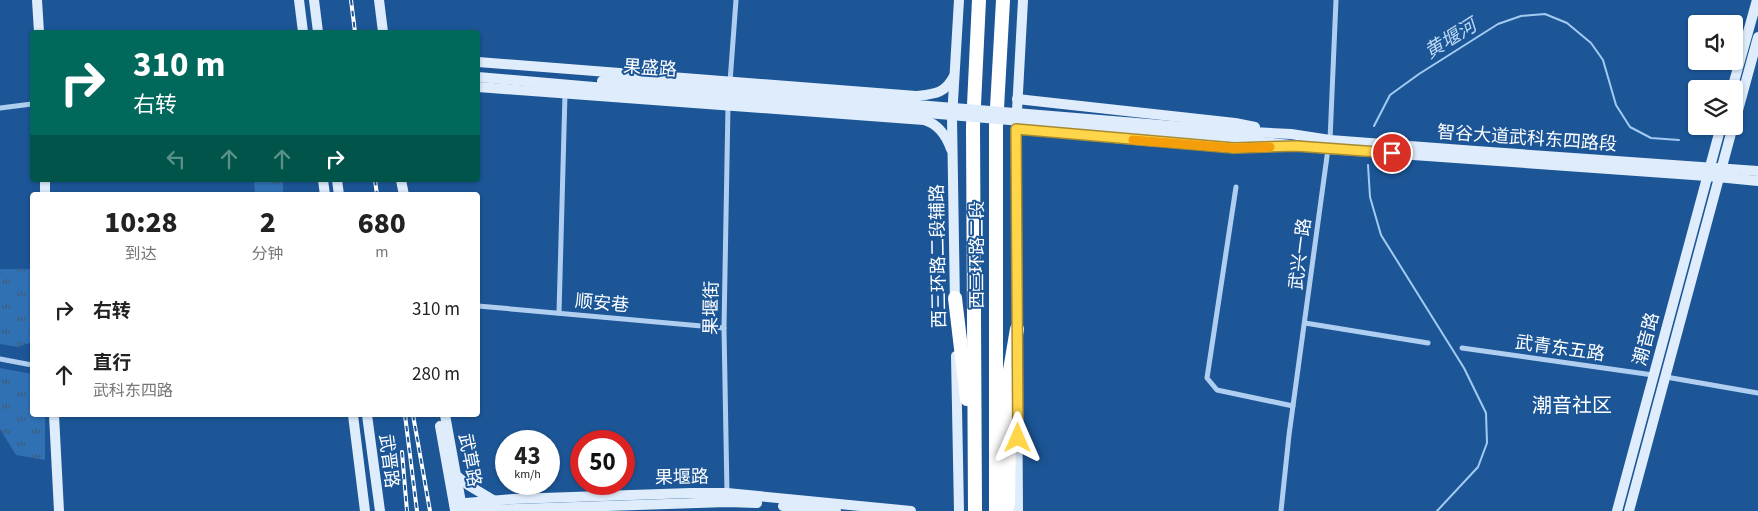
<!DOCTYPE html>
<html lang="zh">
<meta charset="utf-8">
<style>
body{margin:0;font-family:"Source Sans 3","Noto Sans SC",sans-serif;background:#f6f6f6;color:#222;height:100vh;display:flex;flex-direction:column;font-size:19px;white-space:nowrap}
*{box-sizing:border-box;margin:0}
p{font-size:16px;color:#767676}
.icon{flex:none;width:28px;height:28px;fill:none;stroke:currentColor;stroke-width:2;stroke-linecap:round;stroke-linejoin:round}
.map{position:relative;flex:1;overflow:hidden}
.side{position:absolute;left:30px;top:192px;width:450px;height:225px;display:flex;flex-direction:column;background:#fff;border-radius:5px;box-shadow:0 1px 4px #0004}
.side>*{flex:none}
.banner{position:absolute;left:30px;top:30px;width:450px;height:152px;border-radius:5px;box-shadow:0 1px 4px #0004;background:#00695c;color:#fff;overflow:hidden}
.buttons{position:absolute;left:1688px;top:15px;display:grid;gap:10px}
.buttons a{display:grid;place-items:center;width:55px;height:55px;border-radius:5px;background:#fff;box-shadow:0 1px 4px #0004;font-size:25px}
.speed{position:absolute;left:495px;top:430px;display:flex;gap:10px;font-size:25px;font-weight:700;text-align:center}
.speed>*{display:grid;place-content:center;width:65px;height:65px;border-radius:50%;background:#fff;box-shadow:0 1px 4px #0004;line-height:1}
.speed small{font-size:12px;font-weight:400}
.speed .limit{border:8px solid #d22;background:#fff;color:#111}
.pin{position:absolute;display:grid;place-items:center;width:42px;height:42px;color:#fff;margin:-21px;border:2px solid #fff;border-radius:50%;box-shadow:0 1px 5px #0007}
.me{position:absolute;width:55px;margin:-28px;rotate:0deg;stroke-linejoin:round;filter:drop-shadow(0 0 4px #0008)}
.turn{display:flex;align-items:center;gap:18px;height:105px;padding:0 20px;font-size:22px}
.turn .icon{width:65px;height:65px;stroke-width:2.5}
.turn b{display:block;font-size:35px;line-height:42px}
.lanes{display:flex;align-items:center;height:48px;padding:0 20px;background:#0003;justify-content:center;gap:25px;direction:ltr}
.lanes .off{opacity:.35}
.eta{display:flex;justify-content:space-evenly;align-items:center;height:85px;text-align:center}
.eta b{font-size:30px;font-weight:800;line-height:35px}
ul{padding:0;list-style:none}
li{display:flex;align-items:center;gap:15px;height:65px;padding:0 20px}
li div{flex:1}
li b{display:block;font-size:19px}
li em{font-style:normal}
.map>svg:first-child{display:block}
.park{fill:url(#park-tufts)}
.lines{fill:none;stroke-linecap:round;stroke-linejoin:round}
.stream{stroke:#a3cbf2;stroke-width:2}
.street{stroke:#b0cff0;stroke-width:5}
.secondary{stroke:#deecfb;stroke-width:10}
.highway{stroke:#fff;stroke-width:14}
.rail-casing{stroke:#fff;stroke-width:4}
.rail{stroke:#1c5697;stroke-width:2;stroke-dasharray:5.5;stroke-linecap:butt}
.secondary-bridge{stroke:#deecfb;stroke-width:10}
.route-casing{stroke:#a68a30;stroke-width:12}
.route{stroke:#ffd54a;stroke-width:9}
.slow{stroke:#f59e0b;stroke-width:9}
.labels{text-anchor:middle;stroke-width:4;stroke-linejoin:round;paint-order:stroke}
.street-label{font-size:18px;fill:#fff;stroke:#1c5697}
.water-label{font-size:19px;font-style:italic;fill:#bcd9f6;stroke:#1c5697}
.quarter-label{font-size:20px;fill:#fff;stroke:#1c5697}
</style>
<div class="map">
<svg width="1758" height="511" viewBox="0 0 1758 511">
<defs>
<pattern id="park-tufts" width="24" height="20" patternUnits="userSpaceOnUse" patternTransform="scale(1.25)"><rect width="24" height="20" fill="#3071b4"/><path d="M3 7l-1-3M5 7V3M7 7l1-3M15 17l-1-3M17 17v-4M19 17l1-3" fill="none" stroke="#3f5d7b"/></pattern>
</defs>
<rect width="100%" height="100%" fill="#1c5697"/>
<g class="park">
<polygon points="254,180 283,180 283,193 255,195"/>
<polygon points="0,269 32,269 32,342 18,347 0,344"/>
<polygon points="0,368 32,374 32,415 45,415 45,460 16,455 0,429"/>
</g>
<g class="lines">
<g class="stream">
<polyline points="1374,126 1390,95 1419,74 1498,24 1521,16 1545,14 1567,23 1591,43 1603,60 1616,105 1630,127 1651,138 1679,140"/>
<polyline points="1368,165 1370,197 1381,235 1464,368 1486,413 1487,443 1478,467 1437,511"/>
</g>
<g class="street">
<polyline points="730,82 736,0"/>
<polyline points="0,108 32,104"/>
<polyline points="1236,187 1207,378 1217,390 1293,406"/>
<polyline points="478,306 724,328"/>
<polyline points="559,313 565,94"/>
<polyline points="1305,323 1428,343"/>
<polyline points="1462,348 1653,375"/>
<polyline points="0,359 32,365"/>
<polyline points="1666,377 1758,393"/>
<polyline points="727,493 724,328 728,106"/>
<polyline points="1281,511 1289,435 1328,149 1330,140 1336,0"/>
</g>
<g class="secondary">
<polyline points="37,0 39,32"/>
<polyline points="299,0 303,32"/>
<polyline points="314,0 318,32"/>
<polyline points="379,0 383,32"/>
<path d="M 478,62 L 916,96 C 934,94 945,94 954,76"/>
<polyline points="478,77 651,92 821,104"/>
<polyline points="602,81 820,97"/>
<path d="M 478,87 L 924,120 C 938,124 946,135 951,149"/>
<polyline points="1732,89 1757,0"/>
<polyline points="1017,99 1235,123 1255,127"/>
<polyline points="1734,125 1758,37"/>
<polyline points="1016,129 1146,141 1234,147 1260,147"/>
<polyline points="1233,131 1291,134 1330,140 1476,151 1758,171"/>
<polyline points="1235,139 1328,149 1707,176 1758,181"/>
<polyline points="45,180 45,195"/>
<polyline points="323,180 325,195"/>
<polyline points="337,180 339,195"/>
<polyline points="401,180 404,195"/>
<polyline points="955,304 952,118 959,0"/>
<polyline points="1017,335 1016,129 1023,0"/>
<polyline points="1017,355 1018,511"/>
<polyline points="956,356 959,511"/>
<polyline points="54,415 59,511"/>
<polyline points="353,415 365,511"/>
<polyline points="367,415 380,511"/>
<polyline points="445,415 462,508"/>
<polyline points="440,426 455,510"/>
<polyline points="457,476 468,485 493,500"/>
<polyline points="454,504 513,499 691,493 727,493 911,511"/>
<polyline points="783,506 836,511"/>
<polyline points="458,511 727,502 757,503"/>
<polyline points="1617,511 1721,126"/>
<polyline points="1629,511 1733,126"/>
</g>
<g class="highway">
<polyline points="955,298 967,399"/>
<polyline points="975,511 973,126 979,0"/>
<polyline points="996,511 996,126 1003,0"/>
<polyline points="1006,511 1008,503 1010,370 1017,329"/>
</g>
<defs>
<g id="rail">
<polyline points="351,0 355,32"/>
<polyline points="375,180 377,195"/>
<polyline points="405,415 417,511"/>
<polyline points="413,415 430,511"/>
<polyline points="402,452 407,511"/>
</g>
</defs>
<use href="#rail" class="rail-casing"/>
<use href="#rail" class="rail"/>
<g class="secondary-bridge">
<polyline points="820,97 1233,131"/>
<polyline points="821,104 1235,139"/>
</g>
</g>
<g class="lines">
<defs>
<polyline id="route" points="1018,438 1016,129 1234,148 1296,146 1392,153"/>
</defs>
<use href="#route" class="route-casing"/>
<use href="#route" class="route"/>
<polyline class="slow" points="1133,140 1234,148 1270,147"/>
</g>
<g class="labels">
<g class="street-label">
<text transform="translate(650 68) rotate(4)" y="6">果盛路</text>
<text transform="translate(1527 138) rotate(4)" y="6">智谷大道武科东四路段</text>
<text transform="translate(1300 254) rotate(-83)" y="6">武兴一路</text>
<text transform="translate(977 255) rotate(-90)" y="6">西三环路二段</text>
<text transform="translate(938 256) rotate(-91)" y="6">西三环路二段辅路</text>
<text transform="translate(602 303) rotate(5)" y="6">顺安巷</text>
<text transform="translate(711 308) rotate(-89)" y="6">果堰街</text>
<text transform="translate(1646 339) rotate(-75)" y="6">潮音路</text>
<text transform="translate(1560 348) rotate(8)" y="6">武青东五路</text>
<text transform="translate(470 460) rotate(79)" y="6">武草路</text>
<text transform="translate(389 461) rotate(83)" y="6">武晋路</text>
<text transform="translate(682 477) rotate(-1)" y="6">果堰路</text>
</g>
<g class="water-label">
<text transform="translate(1450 38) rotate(-32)" y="7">黄堰河</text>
</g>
<g class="quarter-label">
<text x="1572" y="412">潮音社区</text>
</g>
</g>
</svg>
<div class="buttons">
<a><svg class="icon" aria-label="sound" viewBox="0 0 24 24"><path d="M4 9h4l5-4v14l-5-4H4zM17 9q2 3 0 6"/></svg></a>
<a><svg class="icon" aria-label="layers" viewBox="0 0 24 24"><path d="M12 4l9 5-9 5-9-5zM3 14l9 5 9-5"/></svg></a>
</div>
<div class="speed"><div>43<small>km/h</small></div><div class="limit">50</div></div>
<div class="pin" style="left:1392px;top:153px;background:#d93025"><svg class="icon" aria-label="arrive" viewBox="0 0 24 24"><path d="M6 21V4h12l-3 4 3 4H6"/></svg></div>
<svg class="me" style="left:1018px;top:438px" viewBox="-20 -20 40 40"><path d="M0-17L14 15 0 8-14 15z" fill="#ffd54a" stroke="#fff" stroke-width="4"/></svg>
<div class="banner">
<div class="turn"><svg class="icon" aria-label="right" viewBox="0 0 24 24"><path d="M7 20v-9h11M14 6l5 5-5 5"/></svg><div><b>310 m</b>右转</div></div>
<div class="lanes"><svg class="icon off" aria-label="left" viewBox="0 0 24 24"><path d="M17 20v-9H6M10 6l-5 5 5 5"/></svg><svg class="icon off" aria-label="ahead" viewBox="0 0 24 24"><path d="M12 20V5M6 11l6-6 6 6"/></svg><svg class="icon off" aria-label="ahead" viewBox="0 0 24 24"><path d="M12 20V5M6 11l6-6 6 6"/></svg><svg class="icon" aria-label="right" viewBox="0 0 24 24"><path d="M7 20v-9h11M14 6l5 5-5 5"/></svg></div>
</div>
<section class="side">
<div class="eta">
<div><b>10:28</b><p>到达</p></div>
<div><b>2</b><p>分钟</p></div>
<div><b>680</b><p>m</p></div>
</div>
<ul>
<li><svg class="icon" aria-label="right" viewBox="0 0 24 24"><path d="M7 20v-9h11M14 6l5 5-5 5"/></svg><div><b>右转</b></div><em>310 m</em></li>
<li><svg class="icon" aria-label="ahead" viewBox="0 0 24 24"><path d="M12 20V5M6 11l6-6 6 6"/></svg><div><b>直行</b><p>武科东四路</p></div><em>280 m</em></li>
</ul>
</section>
</div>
